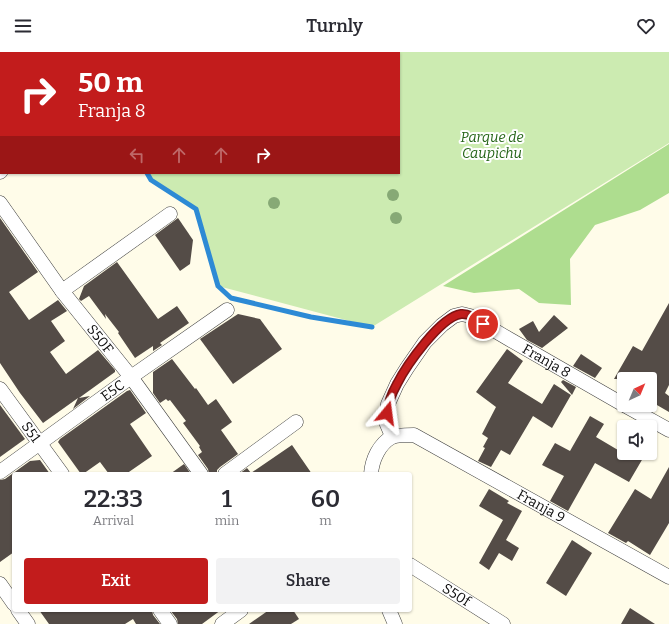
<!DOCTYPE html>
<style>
body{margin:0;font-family:Bitter,serif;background:#f2f2f3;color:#2b2b33;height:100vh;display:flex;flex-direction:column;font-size:15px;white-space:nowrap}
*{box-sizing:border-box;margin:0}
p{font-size:13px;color:#7c7c81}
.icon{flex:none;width:22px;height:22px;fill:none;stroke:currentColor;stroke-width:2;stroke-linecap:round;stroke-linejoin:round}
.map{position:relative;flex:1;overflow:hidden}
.panel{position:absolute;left:12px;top:420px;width:400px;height:140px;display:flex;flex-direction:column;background:#fff;border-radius:4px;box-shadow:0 1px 3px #0004}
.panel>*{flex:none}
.hud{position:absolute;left:0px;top:0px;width:400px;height:122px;box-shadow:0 1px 3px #0004;background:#c21c1c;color:#fff;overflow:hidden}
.needle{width:26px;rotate:44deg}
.fabs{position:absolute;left:617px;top:320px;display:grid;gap:8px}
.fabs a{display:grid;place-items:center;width:40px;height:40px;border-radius:4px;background:#fff;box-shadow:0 1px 3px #0004;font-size:20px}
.pin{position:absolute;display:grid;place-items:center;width:34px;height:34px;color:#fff;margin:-17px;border:2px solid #fff;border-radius:50%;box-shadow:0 1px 4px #0007}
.me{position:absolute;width:44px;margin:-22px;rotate:16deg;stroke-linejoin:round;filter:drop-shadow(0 0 3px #0008)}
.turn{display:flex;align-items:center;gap:14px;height:84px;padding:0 12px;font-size:18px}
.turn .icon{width:52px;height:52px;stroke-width:2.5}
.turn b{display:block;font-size:28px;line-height:34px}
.lanes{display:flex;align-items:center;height:38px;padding:0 12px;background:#0003;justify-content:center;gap:20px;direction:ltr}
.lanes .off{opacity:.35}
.eta{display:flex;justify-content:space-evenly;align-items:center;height:68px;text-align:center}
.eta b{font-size:24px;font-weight:600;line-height:28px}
.primary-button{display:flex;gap:8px;margin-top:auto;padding:8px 12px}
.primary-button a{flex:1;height:46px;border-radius:4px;background:#c21c1c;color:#fff;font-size:16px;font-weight:600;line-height:46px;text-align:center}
.primary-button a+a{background:#f2f2f3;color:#2b2b33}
header{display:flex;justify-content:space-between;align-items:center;height:52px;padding:0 12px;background:#fff;font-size:18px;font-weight:600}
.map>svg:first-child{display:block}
.green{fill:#ccebb1}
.forest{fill:#aedd8f}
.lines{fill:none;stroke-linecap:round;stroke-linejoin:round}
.stream{stroke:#2d8ad5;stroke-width:5}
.building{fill:#544c47}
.street-casing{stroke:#3e3e3e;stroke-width:15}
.street{stroke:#fff;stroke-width:14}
.tree{fill:#87a976}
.route-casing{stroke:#7e1212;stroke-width:10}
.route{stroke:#c21c1c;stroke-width:7}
.labels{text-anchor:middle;stroke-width:4;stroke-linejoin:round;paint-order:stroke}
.park-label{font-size:14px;font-style:italic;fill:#256518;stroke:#fff}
.street-label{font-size:14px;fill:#0b0b0b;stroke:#fff}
</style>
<header><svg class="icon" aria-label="menu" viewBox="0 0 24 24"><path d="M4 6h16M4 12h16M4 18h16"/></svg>Turnly<svg class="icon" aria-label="heart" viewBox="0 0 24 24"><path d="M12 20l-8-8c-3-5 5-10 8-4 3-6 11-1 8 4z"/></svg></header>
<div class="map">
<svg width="669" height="572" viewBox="0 0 669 572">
<rect width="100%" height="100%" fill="#fffce9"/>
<polygon class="green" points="45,0 669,0 669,91 372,275 218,234 196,157 151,128 146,121 399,121 399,1 46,1"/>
<polygon class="forest" points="669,92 669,141 640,158 595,173 570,207 571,253 539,251 519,237 474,241 443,234"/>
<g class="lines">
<polyline class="stream" points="147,121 151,128 196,157 218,234 231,246 311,265 372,275"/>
</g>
<g class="building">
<polygon points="0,166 38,220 9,240 29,268 58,248 67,259 51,269 65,289 50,300 66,322 98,298 115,318 115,320 79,346 90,344 73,357 78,346 43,371 20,341 0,311"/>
<polygon points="178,166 193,188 190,212 180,219 155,183"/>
<polygon points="117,210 158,267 177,254 189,271 160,291 162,293 153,299 153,294 135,306 118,281 119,280 105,262 106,267 89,244 81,249 79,247 84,234"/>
<polygon points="669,251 669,333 665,341 669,344 669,360 650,349 650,327 614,327 633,294 642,299"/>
<polygon points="238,262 260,267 282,297 233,332 200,287"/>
<polygon points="554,263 568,276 542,296 527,288 519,277 533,269 539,280"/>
<polygon points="507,297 523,309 508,331 542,352 554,332 571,343 552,376 533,364 510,403 501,398 491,415 478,409 485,396 483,395 488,386 482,382 496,355 476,340"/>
<polygon points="581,302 602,316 595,326 573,314"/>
<polygon points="172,307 195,337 196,336 208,353 216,347 232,370 221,378 238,402 220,415 217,418 217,422 209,422 208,417 198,403 202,400 199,395 200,394 183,371 186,369 170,348 168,349 166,347 160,351 153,341 153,320"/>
<polygon points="563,328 576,335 572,343 561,330"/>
<polygon points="130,338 146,361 130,372 152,404 126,422 109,422 100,410 83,422 81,422 58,390 60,387 127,339"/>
<polygon points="0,353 25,387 0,405"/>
<polygon points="590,364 604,372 596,385 623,401 646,401 629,430 595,411 568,459 550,449 564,424 542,413 555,391 570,399"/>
<polygon points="292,393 312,422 239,422 247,416 251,421"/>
<polygon points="40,408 50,422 14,422 14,500 0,510 0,428 5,427 30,409"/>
<polygon points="184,412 191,422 170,422"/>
<polygon points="669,415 669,471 650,503 628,489 626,491 608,481 635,437 651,447"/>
<polygon points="489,437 509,449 507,451 522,459 506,488 519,496 512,509 499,501 489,518 479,511 503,468 479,454"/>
<polygon points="572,488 592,501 566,544 546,531"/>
<polygon points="630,556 655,572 621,572"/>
<polygon points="39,558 152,558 153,563 160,572 136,572 133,567 125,572 49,572"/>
<polygon points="170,558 221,558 202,572 178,572 177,567"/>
<polygon points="269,558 293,558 299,567 291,572 249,572"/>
</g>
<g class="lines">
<defs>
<g id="street">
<polyline points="0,120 1,119"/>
<path id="s1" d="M 0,151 L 62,239 L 131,325 L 201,422"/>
<polyline points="62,239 170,162"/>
<path id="s2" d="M 0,337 L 62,422"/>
<polyline points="624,353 669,378"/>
<path id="s3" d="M 392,384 L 386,370 L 388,352 L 397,332 L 407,316 L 425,290 L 442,273 L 454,264 L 462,262 L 470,264 L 509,287 L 624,353"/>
<path id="s4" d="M 0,420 L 131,325 L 227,258"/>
<polyline points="225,422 296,370"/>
<path id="s5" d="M 371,422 C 372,408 379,392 392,385 C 396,383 408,383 414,383 L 669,525"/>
<path id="s6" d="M 410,513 L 503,572"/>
<polyline points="0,532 14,552"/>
<polyline points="18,558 28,572"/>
<polyline points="160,558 170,572"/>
<polyline points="389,558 395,572"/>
<polyline points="222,572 241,558"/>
</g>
</defs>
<use href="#street" class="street-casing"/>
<use href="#street" class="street"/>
</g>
<g class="tree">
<circle cx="393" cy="143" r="6"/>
<circle cx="274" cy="151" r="6"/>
<circle cx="396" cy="166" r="6"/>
</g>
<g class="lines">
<defs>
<path id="route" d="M 387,361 C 388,351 392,341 397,332 C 406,314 440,265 461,262 C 469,261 477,267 483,272"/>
</defs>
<use href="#route" class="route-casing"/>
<use href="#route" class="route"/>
</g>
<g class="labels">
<g class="park-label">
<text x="492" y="90">Parque de<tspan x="492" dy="16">Caupichu</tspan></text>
</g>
<g class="street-label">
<text dy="5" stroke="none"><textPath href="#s1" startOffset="169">S50F</textPath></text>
<text dy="5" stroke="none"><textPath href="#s3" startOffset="250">Franja 8</textPath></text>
<text dy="5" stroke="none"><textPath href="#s4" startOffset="139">E5C</textPath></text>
<text dy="5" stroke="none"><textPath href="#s2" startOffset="53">S51</textPath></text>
<text dy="5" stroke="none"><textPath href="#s5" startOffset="212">Franja 9</textPath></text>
<text dy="5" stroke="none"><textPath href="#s6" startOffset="55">S50f</textPath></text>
</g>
</g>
</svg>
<div class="fabs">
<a><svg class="needle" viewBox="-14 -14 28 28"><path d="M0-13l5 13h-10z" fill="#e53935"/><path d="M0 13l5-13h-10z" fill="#7c7c81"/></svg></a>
<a><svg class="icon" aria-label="sound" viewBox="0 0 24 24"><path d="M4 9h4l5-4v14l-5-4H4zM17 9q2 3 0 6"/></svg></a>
</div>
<div class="pin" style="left:483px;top:272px;background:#d93025"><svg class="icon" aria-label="arrive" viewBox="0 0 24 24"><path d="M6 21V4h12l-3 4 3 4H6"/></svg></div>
<svg class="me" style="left:387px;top:361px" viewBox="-20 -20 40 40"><path d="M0-17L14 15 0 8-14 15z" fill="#c21c1c" stroke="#fff" stroke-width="4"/></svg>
<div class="hud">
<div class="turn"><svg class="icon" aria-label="right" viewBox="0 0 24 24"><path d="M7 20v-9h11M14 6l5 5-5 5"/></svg><div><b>50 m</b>Franja 8</div></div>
<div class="lanes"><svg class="icon off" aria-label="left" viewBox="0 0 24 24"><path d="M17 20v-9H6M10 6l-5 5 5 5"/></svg><svg class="icon off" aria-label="ahead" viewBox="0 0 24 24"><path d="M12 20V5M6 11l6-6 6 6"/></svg><svg class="icon off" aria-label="ahead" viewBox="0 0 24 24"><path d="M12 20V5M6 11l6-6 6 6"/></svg><svg class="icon" aria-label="right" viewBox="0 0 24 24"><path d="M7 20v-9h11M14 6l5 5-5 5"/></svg></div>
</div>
<section class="panel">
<div class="eta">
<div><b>22:33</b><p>Arrival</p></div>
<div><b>1</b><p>min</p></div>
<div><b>60</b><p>m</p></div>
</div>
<div class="primary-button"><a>Exit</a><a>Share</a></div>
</section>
</div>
